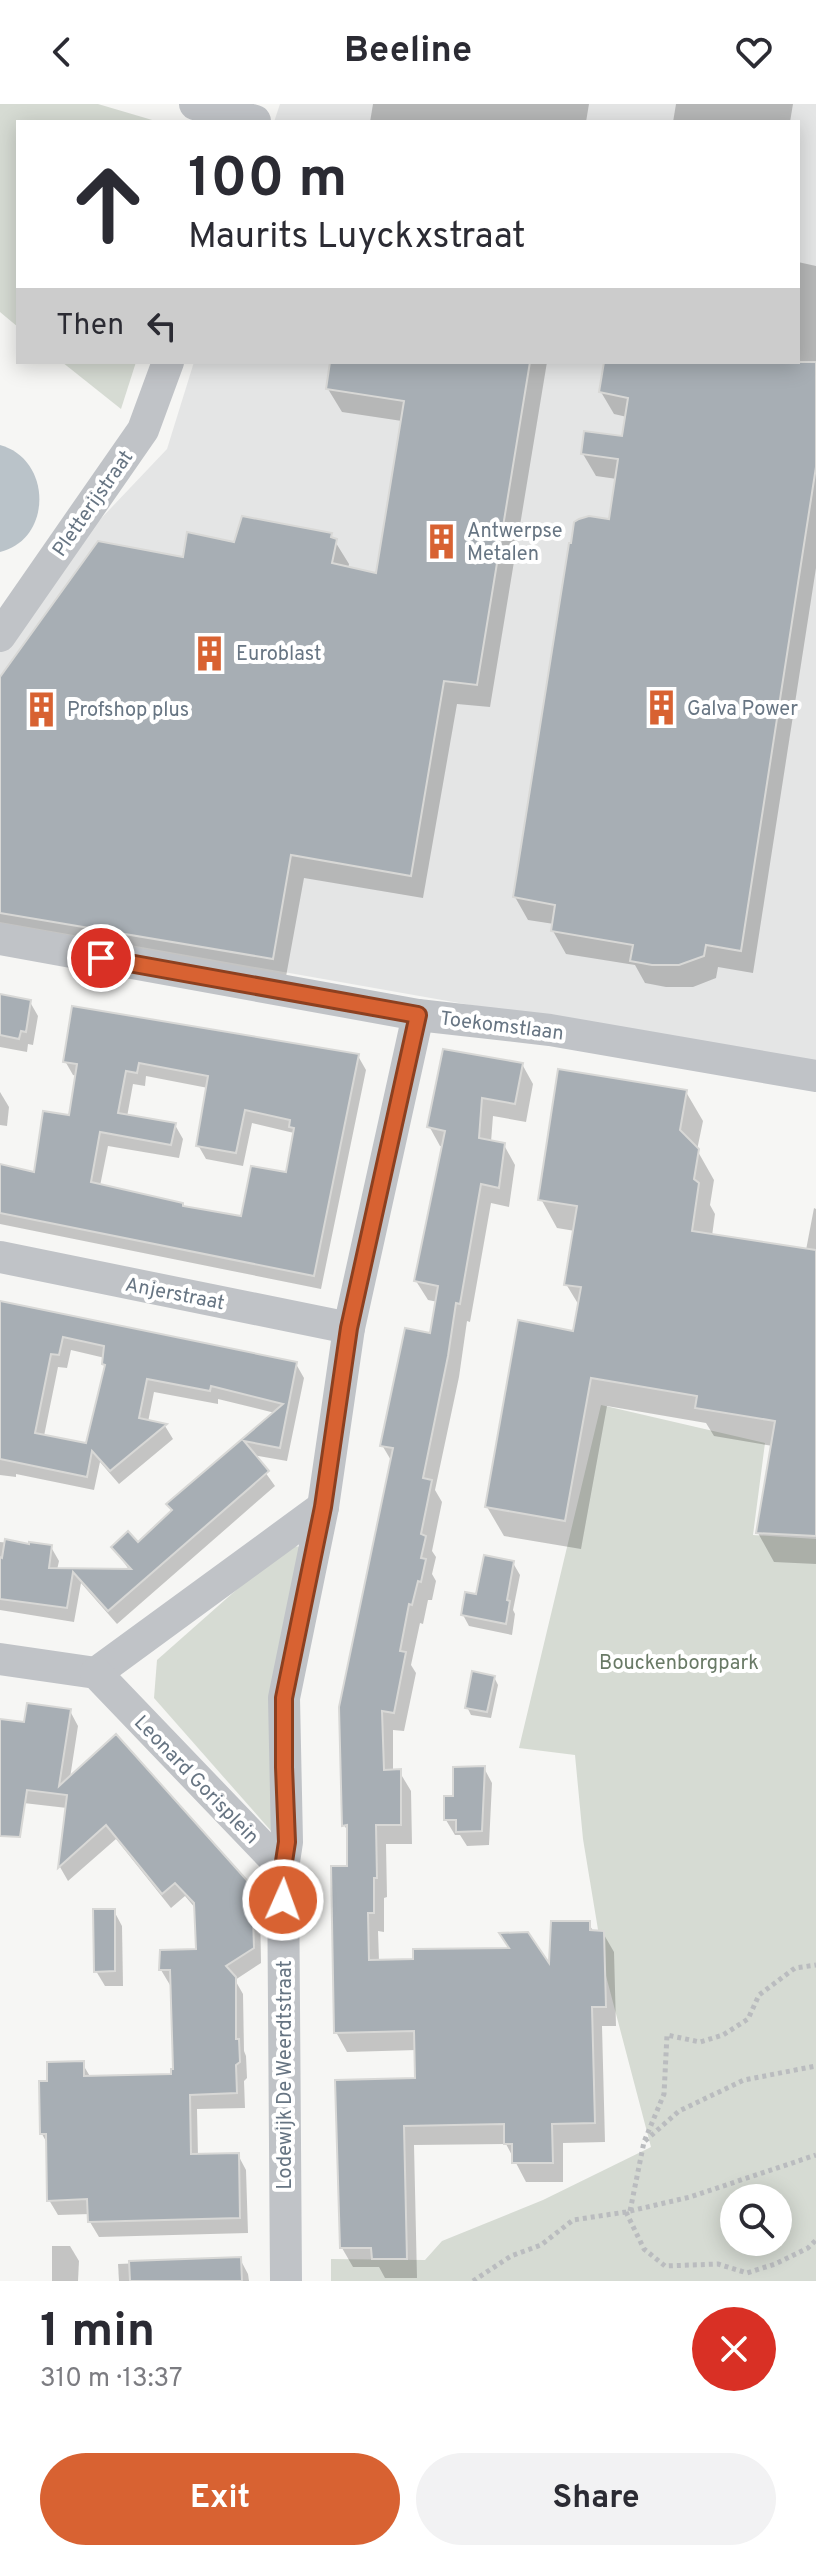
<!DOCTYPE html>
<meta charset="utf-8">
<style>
body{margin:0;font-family:Overpass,sans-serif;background:#f2f2f3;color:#2b2b33;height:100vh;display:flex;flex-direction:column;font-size:30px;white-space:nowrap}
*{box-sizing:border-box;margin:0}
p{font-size:26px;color:#7c7c81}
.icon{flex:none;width:44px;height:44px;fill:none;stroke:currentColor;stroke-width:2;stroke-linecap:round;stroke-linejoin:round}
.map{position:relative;height:2177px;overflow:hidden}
.details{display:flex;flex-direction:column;background:#fff;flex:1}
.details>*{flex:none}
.banner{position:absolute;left:16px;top:16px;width:784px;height:244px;border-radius:0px;box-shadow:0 4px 20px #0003;background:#fff;color:#2b2b33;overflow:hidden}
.tools{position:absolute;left:720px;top:2080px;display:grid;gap:16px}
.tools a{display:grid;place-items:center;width:72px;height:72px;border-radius:50%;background:#fff;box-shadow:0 4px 20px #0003;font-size:40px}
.pin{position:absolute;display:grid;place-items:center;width:68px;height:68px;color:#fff;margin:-34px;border:4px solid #fff;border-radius:50%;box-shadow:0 2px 8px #0007}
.me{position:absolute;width:88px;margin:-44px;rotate:2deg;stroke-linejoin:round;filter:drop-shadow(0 0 6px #0008)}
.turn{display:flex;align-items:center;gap:28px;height:168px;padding:0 40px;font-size:36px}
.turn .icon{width:104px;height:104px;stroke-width:2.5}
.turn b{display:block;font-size:56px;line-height:68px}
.then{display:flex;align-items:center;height:76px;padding:0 40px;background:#0003;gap:16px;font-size:30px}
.round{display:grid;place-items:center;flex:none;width:84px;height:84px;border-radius:42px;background:#f2f2f3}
.summary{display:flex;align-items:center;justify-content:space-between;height:136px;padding:0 40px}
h1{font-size:48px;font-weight:700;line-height:60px}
.action{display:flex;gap:16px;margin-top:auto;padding:16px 40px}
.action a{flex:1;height:92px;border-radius:48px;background:#d86232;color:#fff;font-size:32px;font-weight:700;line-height:92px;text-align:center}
.action a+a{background:#f2f2f3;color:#2b2b33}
header{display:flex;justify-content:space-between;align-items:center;height:104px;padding:0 40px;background:#fff;font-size:36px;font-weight:700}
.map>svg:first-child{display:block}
.built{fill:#e4e5e5}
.green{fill:#d6dbd3;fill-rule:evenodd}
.water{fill:#bac3c9}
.shadow{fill:#0003;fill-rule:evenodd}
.building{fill:#a7aeb4;stroke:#d8d8d6;stroke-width:2;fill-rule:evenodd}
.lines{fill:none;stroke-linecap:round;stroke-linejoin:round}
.path{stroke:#babcbf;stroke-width:5;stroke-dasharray:4 4;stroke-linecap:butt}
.minor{stroke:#c0c3c7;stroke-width:32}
.route-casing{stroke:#8c4020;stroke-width:20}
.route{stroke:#d86232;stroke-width:14}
.labels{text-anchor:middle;stroke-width:8;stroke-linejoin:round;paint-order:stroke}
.street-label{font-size:20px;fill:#677583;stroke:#fff}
.poi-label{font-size:20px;fill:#677583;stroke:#fff;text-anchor:start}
.park-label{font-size:20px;fill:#697a66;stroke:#fff}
</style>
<header><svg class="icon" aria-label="back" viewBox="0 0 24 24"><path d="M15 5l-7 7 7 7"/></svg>Beeline<svg class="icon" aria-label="heart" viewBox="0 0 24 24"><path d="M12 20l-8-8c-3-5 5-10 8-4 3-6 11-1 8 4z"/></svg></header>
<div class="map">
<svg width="816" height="2177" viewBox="0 0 816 2177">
<rect width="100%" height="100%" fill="#f6f6f4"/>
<polygon class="built" points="280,0 816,0 816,962 0,818 0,521 167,345 194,258 798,258 798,18 274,18"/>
<g class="green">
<polygon points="0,0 98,0 159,18 18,18 18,223 0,208"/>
<polygon points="62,258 136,258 121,305"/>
<path d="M 601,1301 L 765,1339 L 753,1431 L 816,1435 L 816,2177 L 331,2177 L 331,2155 L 425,2156 L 442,2137 L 543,2096 L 651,2043 L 605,1868 L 583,1735 L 575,1651 L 519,1644 ZM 734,2094 L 778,2094 L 778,2138 L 734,2138 Z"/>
<polygon points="286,1442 311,1443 279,1736 154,1594 157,1556"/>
</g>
<path class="water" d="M 0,341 C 52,355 53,435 0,448 Z"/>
<g class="shadow">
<polygon points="373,0 589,0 586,18 370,18"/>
<polygon points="676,0 793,0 790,18 673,18"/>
<polygon points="798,158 816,162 816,464 753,869 718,863 716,874 693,883 666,883 645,879 635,861 566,850 553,827 554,820 528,816 515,793 610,417 617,375 596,372 583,350 623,335 627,313 614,310 601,288 606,258 798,258"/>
<polygon points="332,258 547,258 490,603 457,600 423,794 304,774 285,878 0,829 0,576 185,455 236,440 331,431 349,460 348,465 377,472 402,317 342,308 328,285"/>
<polygon points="0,891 30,898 38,912 33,941 28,940 27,948 0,943"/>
<path d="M 358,952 L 366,966 L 321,1185 L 0,1120 L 0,1063 L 36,1070 L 70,1013 L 77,972 L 73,971 L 65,957 ZM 146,972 L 208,984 L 198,1041 L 206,1055 L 243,1062 L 252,1019 L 294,1029 L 288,1071 L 243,1114 L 184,1104 L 100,1082 L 108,1042 L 179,1054 L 183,1035 L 175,1021 L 127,1013 L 133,980 L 145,982 Z"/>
<polygon points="522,960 533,980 526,1018 493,1012 491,1038 504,1041 515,1061 509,1103 491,1099 470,1218 467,1217 459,1273 435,1386 442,1398 432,1447 436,1453 432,1470 436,1477 432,1496 428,1496 423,1520 420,1519 411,1561 416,1569 404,1627 393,1626 393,1667 399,1667 411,1687 412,1740 386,1740 387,1793 384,1794 384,1828 378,1827 379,1857 551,1865 588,1819 594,1828 603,1829 614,1848 616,1922 602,1922 605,2038 563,2039 563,2078 526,2078 506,2040 414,2041 417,2174 385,2174 379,2163 353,2163 342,2144 417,1976 417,1946 347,1948 336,1928 349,1764 349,1729 344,1721 392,1358 382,1341 432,1231 438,1198 428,1196 416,1177 444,1043 440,1042 429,1022"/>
<polygon points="0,988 9,1003 7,1022 0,1021"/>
<polygon points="686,988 703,1017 697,1046 714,1076 710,1101 715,1110 712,1132 806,1146 814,1104 816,1105 816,1460 774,1458 758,1429 773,1342 714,1332 706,1319 607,1302 581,1445 504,1432 487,1403 575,1229 580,1203 566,1180 575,1127 557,1124 541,1095"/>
<path d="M 0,1199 L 296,1260 L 304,1274 L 287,1357 L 253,1351 L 275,1382 L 117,1520 L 81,1479 L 74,1518 L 0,1506 L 0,1438 L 51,1443 L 59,1457 L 57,1466 L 130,1467 L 113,1443 L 138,1441 L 173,1408 L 168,1400 L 275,1309 L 218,1295 L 218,1300 L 154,1288 L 148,1318 L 165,1322 L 173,1335 L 119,1380 L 100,1358 L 94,1386 L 16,1370 L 16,1373 L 0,1371 ZM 71,1246 L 105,1254 L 106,1264 L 88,1341 L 44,1332 L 58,1263 L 67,1264 Z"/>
<polygon points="513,1459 520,1471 513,1506 515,1510 512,1531 469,1522 463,1511 477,1492"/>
<polygon points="494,1573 498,1581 491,1614 471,1611 467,1603"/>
<polygon points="70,1607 78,1622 70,1674 250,1784 260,1799 261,1859 235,1876 243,1890 244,1947 246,1952 247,1974 244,1977 245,2004 197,2005 198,2052 238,2051 246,2066 248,2129 99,2133 90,2118 90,2110 58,2111 49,2096 48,2041 42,2030 49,1979 82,1959 91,1974 173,1972 173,1881 170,1881 161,1866 198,1847 196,1805 185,1792 171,1804 116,1735 68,1777 60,1763 67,1704 6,1697 0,1689 0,1619 23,1645"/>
<polygon points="484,1664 492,1679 489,1741 467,1742 460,1731 455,1731 446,1716 455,1694"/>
<polygon points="114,1807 122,1822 123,1882 105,1882 96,1867"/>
<polygon points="52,2142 70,2142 79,2157 78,2177 52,2177"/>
<polygon points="240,2155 248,2170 249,2177 119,2177 118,2160"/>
</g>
<g class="building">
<polygon points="330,258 530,258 477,581 444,577 411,772 291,751 273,855 0,809 0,573 98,437 183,453 187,428 234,438 242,412 332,429 331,433 337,435 332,459 376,469 404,297 326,285"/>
<polygon points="604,258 816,258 816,363 741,847 706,841 704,852 679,861 652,861 630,857 633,841 551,827 555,801 513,793 569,439 571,439 574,418 579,415 589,412 609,415 618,355 581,350 584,327 622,332 628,294 599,288"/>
<polygon points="0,890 31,896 26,928 21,927 19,935 0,931"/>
<path d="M 72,902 L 359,950 L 314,1172 L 0,1109 L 0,1060 L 34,1068 L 43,1007 L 69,1011 L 77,960 L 63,958 ZM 139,959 L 208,972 L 196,1042 L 236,1049 L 245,1006 L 290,1016 L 289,1023 L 294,1024 L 286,1068 L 251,1062 L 241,1112 L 183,1102 L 183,1099 L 91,1078 L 100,1028 L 171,1041 L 176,1019 L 118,1009 L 126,967 L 137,969 Z"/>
<polygon points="443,945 523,959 515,1000 482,994 479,1034 505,1039 499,1084 481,1080 460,1200 456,1199 448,1252 423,1374 432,1376 421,1430 426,1432 421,1454 426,1455 421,1478 418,1477 412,1501 409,1500 400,1547 406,1548 394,1609 382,1607 384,1666 401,1665 401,1721 376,1721 377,1774 374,1774 374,1809 368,1809 369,1856 413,1855 413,1845 509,1844 499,1829 528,1828 549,1859 551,1817 590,1817 590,1826 604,1827 606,1903 592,1903 595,2019 552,2020 553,2059 512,2059 512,2040 504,2040 504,2020 404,2022 407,2155 372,2155 371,2144 340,2144 335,1976 415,1974 414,1927 334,1929 331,1762 347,1762 347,1721 342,1722 339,1603 393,1344 380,1342 405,1224 430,1229 438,1182 414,1177 445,1027 427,1023"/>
<polygon points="558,965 687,986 680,1026 699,1045 694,1075 699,1079 692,1127 816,1146 816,1432 756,1429 775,1317 695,1304 697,1292 591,1274 565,1417 485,1403 518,1216 573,1227 581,1183 564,1181 577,1102 538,1096"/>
<path d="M 0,1197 L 297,1258 L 280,1344 L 244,1337 L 269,1367 L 108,1507 L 73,1468 L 67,1504 L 0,1495 L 0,1453 L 2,1454 L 5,1435 L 29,1440 L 29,1438 L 52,1441 L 49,1464 L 131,1465 L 111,1443 L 128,1427 L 138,1438 L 172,1406 L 166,1400 L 283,1300 L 211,1282 L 210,1287 L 147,1275 L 139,1314 L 167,1320 L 110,1367 L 92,1347 L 87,1373 L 0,1355 ZM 63,1233 L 104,1242 L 102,1260 L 105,1261 L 86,1339 L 35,1329 L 51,1250 L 59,1251 Z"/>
<polygon points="484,1451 514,1457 507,1496 510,1497 506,1520 461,1511 465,1488 476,1490"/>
<polygon points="472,1567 495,1572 487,1608 465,1604"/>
<polygon points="27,1599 71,1605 59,1682 116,1630 252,1782 254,1844 226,1862 236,1873 236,1935 239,1935 240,1958 236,1961 237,1989 190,1991 191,2050 239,2049 240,2114 88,2118 87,2095 47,2097 46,2030 40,2030 39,1977 47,1977 47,1958 84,1957 84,1972 171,1970 171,1965 173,1965 170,1866 159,1866 160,1846 196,1845 194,1799 175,1779 162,1790 106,1721 58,1764 67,1691 27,1686 20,1733 0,1732 0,1615 24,1618"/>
<polygon points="485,1662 482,1727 456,1728 456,1716 444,1716 444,1692 453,1692 453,1663"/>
<polygon points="93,1805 115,1805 115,1867 94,1868"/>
<polygon points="241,2153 242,2177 130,2177 129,2157"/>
</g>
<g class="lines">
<g class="path">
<polyline points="645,2037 679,2007 744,1976 816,1962"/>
<polyline points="630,2107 644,2038 664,1990 667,1931 700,1938 723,1931 748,1915 759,1891 795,1864 816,1861"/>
<polyline points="626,2108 644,2145 665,2162 718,2160 747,2169 775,2160 808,2144 816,2136"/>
<polyline points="473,2177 511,2152 541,2141 573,2116 626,2108 690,2093 816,2051"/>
</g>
<g class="minor">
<polyline points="195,0 255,17"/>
<polyline points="0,532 143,326 168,258"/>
<polyline points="0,835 418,911 550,926 816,972"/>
<polyline points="0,1153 349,1224"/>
<polyline points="0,1555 96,1569"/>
<polyline points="96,1569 323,1403"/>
<polyline points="96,1569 283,1764"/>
<polyline points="286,2177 283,1764 287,1738 284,1594 323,1403 349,1224 418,911"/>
</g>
</g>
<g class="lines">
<defs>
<polyline id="route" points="101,854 418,911 349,1224 323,1403 284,1594 284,1663 287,1738 283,1764 283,1796"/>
</defs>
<use href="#route" class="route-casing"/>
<use href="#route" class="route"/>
</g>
<defs>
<symbol id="building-bare" viewBox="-9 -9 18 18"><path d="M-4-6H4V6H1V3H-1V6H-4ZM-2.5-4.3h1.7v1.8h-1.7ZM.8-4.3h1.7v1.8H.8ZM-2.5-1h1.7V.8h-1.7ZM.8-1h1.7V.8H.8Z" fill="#d86232" stroke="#fff" stroke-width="2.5" paint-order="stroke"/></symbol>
</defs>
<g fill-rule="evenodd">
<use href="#building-bare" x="416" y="412" width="51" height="51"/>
<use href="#building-bare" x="184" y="524" width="51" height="51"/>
<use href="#building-bare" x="636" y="578" width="51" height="51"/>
<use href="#building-bare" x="16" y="580" width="51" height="51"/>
</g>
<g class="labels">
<g class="street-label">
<text transform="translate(92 399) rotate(-55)" y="7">Pletterijstraat</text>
<text transform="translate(502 921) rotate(7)" y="7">Toekomstlaan</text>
<text transform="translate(175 1189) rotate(11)" y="7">Anjerstraat</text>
<text transform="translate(197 1675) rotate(46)" y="7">Leonard Gorisplein</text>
<text transform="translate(284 1971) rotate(-90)" y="7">Lodewijk De Weerdtstraat</text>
</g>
<g class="poi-label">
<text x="467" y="433">Antwerpse<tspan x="467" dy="23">Metalen</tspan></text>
<text x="236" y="556">Euroblast</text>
<text x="687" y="611">Galva Power</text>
<text x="67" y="612">Profshop plus</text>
</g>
<g class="park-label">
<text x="679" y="1565">Bouckenborgpark</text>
</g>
</g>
</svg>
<div class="tools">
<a><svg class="icon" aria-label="search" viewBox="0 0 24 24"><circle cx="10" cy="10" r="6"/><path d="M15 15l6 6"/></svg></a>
</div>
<div class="pin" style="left:101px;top:854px;background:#d93025"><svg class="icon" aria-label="arrive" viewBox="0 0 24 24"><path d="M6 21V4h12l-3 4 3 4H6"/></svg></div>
<svg class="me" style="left:283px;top:1796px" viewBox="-20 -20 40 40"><circle r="17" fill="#d86232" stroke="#fff" stroke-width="3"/><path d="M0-11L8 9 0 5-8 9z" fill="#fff"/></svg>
<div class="banner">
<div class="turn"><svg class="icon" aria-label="ahead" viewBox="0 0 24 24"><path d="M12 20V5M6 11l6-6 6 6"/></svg><div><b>100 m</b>Maurits Luyckxstraat</div></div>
<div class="then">Then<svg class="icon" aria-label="left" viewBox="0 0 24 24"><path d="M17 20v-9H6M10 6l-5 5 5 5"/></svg></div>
</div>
</div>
<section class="details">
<div class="summary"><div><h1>1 min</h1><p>310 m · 13:37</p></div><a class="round" style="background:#d93025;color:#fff"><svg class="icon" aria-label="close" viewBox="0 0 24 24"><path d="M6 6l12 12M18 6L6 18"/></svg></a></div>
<div class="action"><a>Exit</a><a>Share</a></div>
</section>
